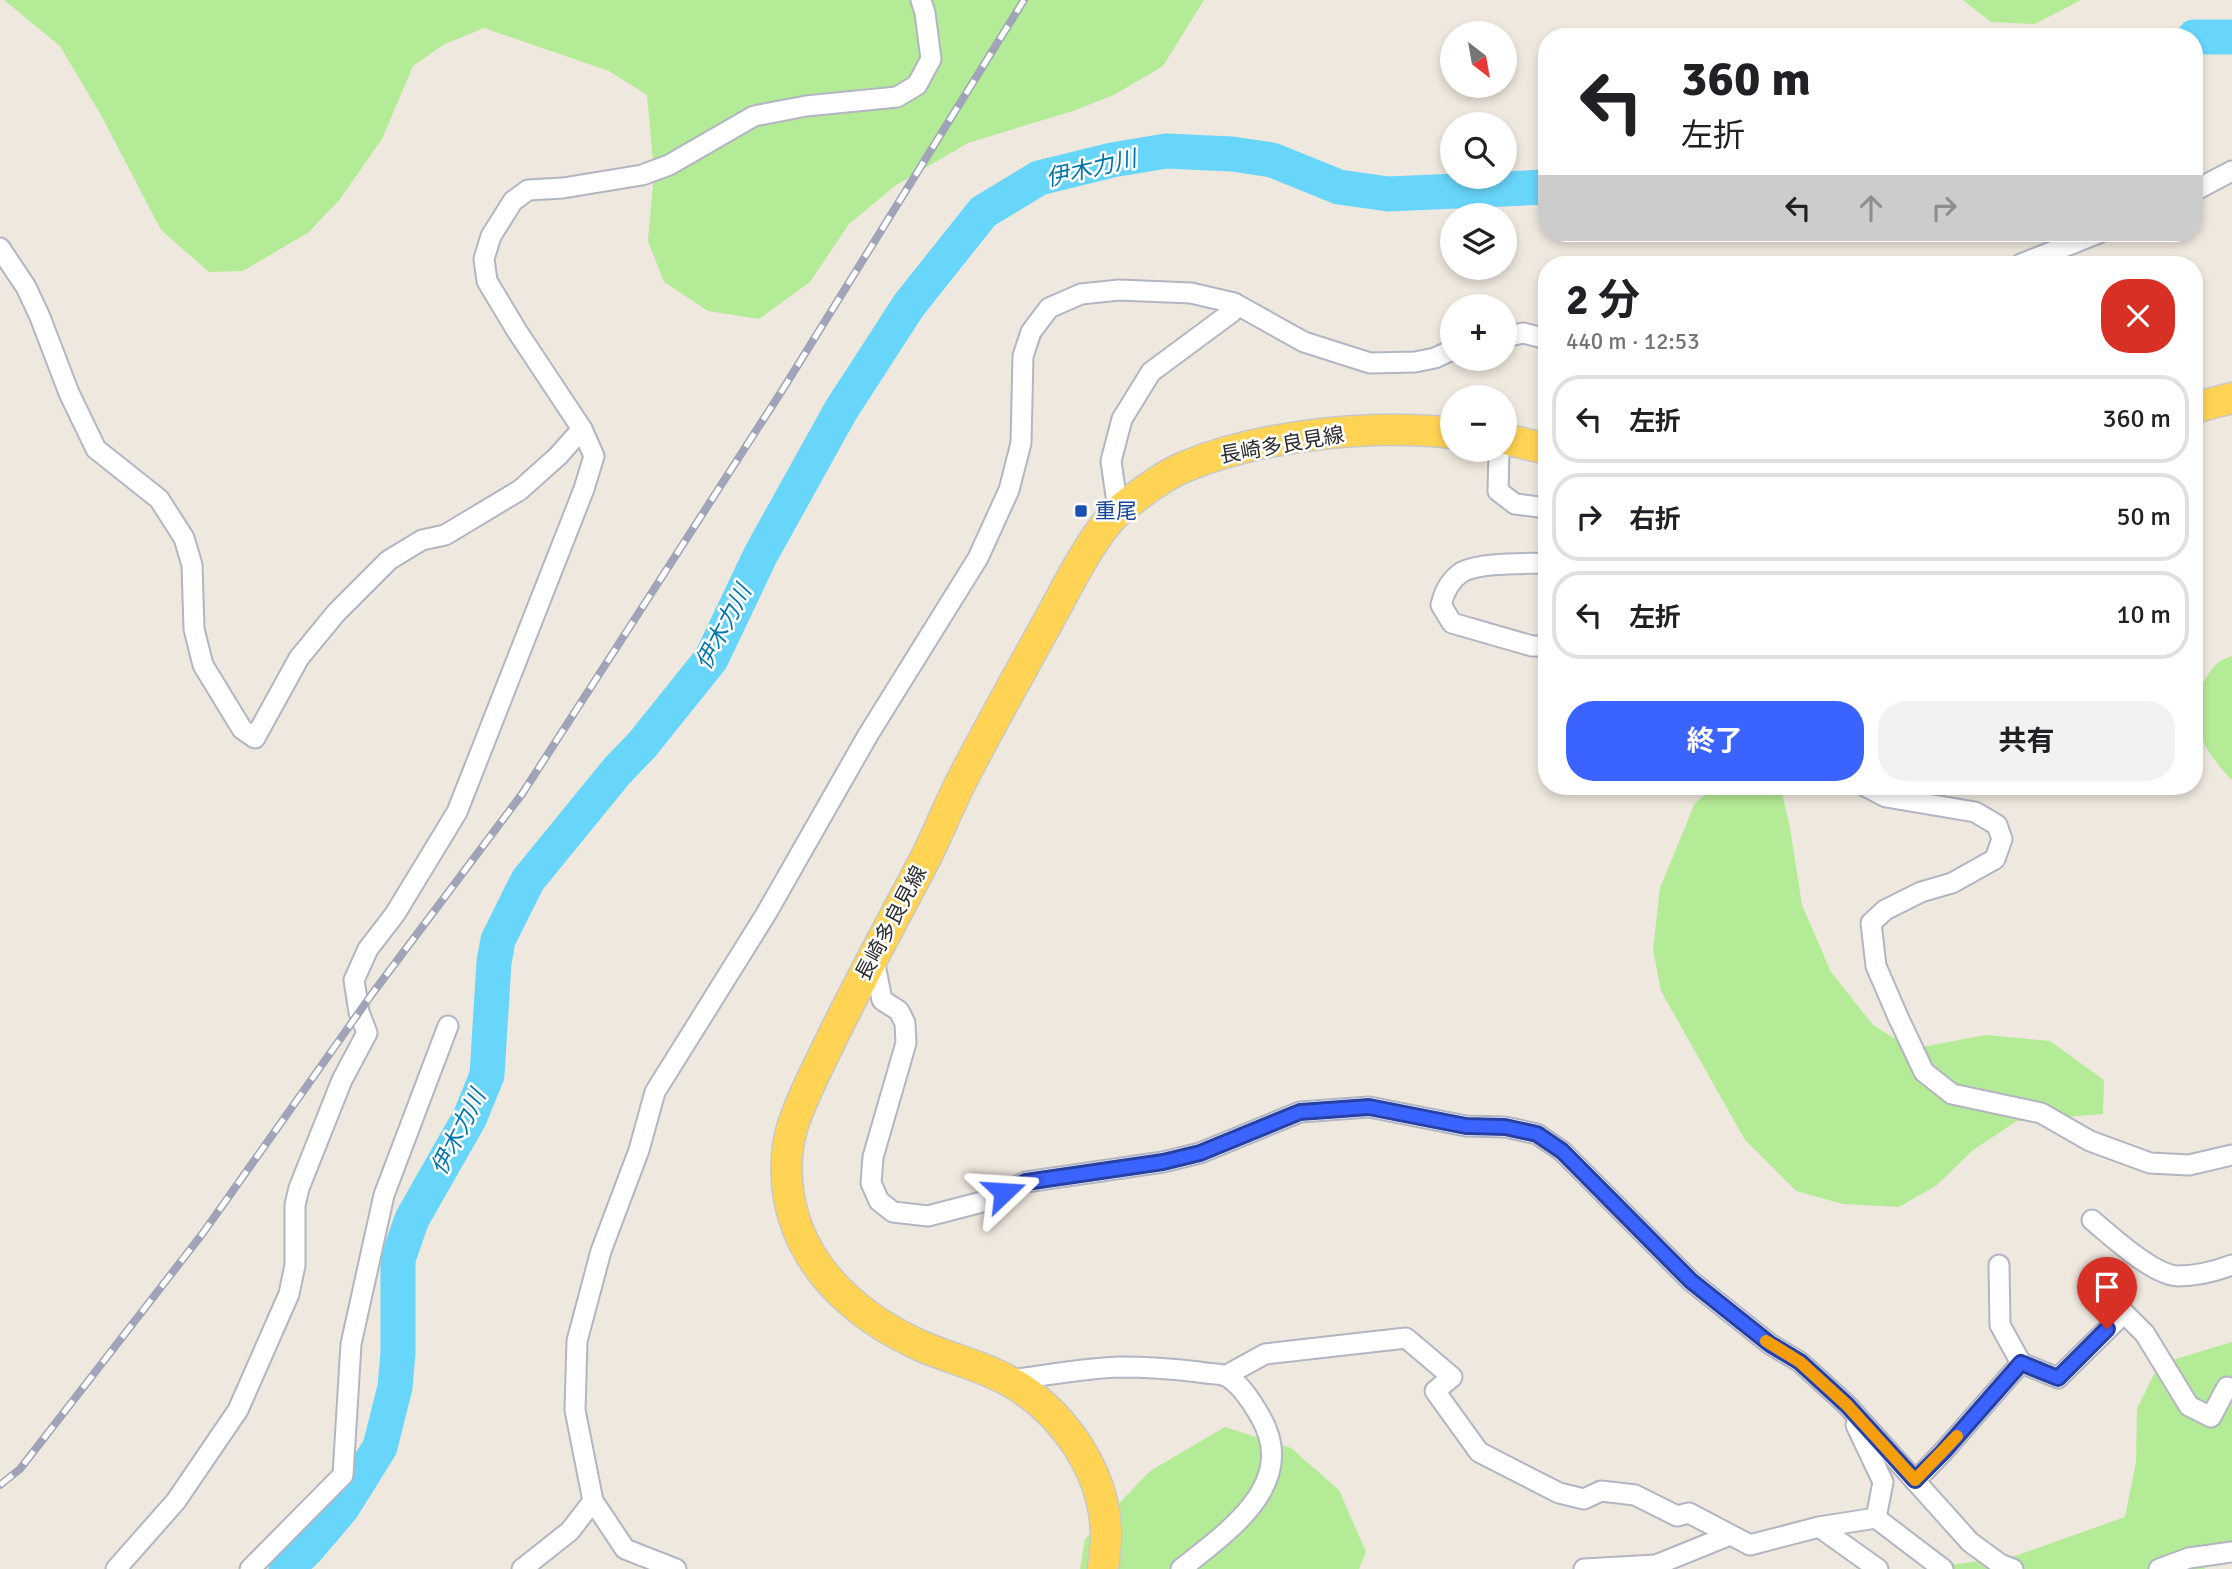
<!DOCTYPE html>
<html lang="ja">
<meta charset="utf-8">
<style>
body{margin:0;font-family:Signika,"Noto Sans JP",sans-serif;background:#f2f2f2;color:#202124;height:100vh;display:flex;flex-direction:column;font-size:26px;white-space:nowrap}
*{box-sizing:border-box;margin:0}
p{font-size:23px;color:#757577}
.icon{flex:none;width:38px;height:38px;fill:none;stroke:currentColor;stroke-width:2;stroke-linecap:round;stroke-linejoin:round}
.map{position:relative;flex:1;overflow:hidden}
.sheet{position:absolute;left:1538px;top:256px;width:665px;height:539px;display:flex;flex-direction:column;background:#fff;border-radius:28px;box-shadow:0 4px 10px #0003}
.sheet>*{flex:none}
.top-card{position:absolute;left:1538px;top:28px;width:665px;height:214px;border-radius:28px;box-shadow:0 4px 10px #0003;background:#fff;color:#202124;overflow:hidden}
.needle{width:46px;rotate:149deg}
.fabs{position:absolute;left:1440px;top:21px;display:grid;gap:14px}
.fabs a{display:grid;place-items:center;width:77px;height:77px;border-radius:50%;background:#fff;box-shadow:0 4px 10px #0003;font-size:35px}
.pin{position:absolute;display:grid;place-items:center;width:60px;height:60px;color:#fff;margin:-72px -30px;border-radius:50% 50% 50% 0;rotate:-45deg;box-shadow:0 0 7px #0007}
.pin .icon{rotate:45deg}
.me{position:absolute;width:77px;margin:-38px;rotate:70deg;stroke-linejoin:round;filter:drop-shadow(0 0 5px #0008)}
.turn{display:flex;align-items:center;gap:24px;height:147px;padding:0 28px;font-size:32px}
.turn .icon{width:91px;height:91px;stroke-width:2.5}
.turn b{display:block;font-size:49px;line-height:60px}
.lanes{display:flex;align-items:center;height:66px;padding:0 28px;background:#0003;justify-content:center;gap:35px;direction:ltr}
.lanes .off{opacity:.35}
.round{display:grid;place-items:center;flex:none;width:74px;height:74px;border-radius:28px;background:#f2f2f2}
.overview{display:flex;align-items:center;justify-content:space-between;height:119px;padding:0 28px}
h1{font-size:42px;font-weight:700;line-height:52px}
.primary-button{display:flex;gap:14px;margin-top:auto;padding:14px 28px}
.primary-button a{flex:1;height:80px;border-radius:28px;background:#3b63ff;color:#fff;font-size:28px;font-weight:700;line-height:80px;text-align:center}
.primary-button a+a{background:#f2f2f2;color:#202124}
ul{padding:0;list-style:none}
li{display:flex;align-items:center;gap:21px;height:88px;margin:0 14px 10px;padding:0 14px;border:4px solid #e0e0e0;border-radius:28px}
li div{flex:1}
li b{display:block;font-size:26px}
li em{font-style:normal}
.map>svg:first-child{display:block}
.green{fill:#b4eb96}
.lines{fill:none;stroke-linecap:round;stroke-linejoin:round}
.river{stroke:#68d6fb;stroke-width:35}
.street-casing{stroke:#b2b5c2;stroke-width:23}
.primary-casing{stroke:#c8c8c8;stroke-width:33}
.street{stroke:#fff;stroke-width:19}
.primary{stroke:#ffd454;stroke-width:30}
.rail-casing{stroke:#a0a4b9;stroke-width:8}
.rail{stroke:#fff;stroke-width:5;stroke-dasharray:16;stroke-linecap:butt}
.route-casing{stroke:#2640a6;stroke-width:18}
.route{stroke:#3b63ff;stroke-width:12}
.slow{stroke:#f59e0b;stroke-width:12}
.transit-dot{fill:#1a4fb4;stroke:#fff;stroke-width:2.5}
.labels{text-anchor:middle;stroke-width:5;stroke-linejoin:round;paint-order:stroke}
.street-label{font-size:21px;fill:#2d2d2d;stroke:#fff}
.transit-label{font-size:21px;fill:#164399;stroke:#fff;text-anchor:start}
.water-label{font-size:23px;font-style:italic;fill:#0075ad;stroke:#fff}
</style>
<div class="map">
<svg width="2232" height="1569" viewBox="0 0 2232 1569">
<rect width="100%" height="100%" fill="#efe8de"/>
<g class="green">
<polygon points="4,0 1204,0 1163,66 1114,95 1073,111 968,143 896,185 849,224 810,282 759,319 708,311 664,282 648,241 654,172 647,95 609,71 484,28 443,45 413,66 382,139 340,199 309,232 243,271 209,272 161,230 101,115 60,46"/>
<polygon points="1963,0 2081,0 2035,24 1991,22"/>
<path d="M 2232,656 L 2232,780 C 2212,760 2190,729 2194,699 C 2195,692 2201,686 2205,680 C 2214,665 2216,662 2232,656 Z"/>
<polygon points="1716,786 1772,786 1781,789 1790,828 1802,905 1831,972 1873,1025 1911,1049 1986,1035 2050,1041 2104,1080 2103,1114 2017,1121 1973,1150 1937,1185 1899,1207 1843,1204 1796,1191 1745,1140 1661,991 1653,949 1660,888 1695,803"/>
<polygon points="2232,1342 2232,1549 2204,1569 1937,1569 1943,1566 2015,1556 2125,1517 2136,1462 2137,1409 2159,1364"/>
<polygon points="1225,1427 1291,1448 1339,1490 1366,1552 1359,1569 1080,1569 1085,1539 1150,1471"/>
</g>
<g class="lines">
<g class="river">
<polyline points="2194,37 2232,37"/>
<polyline points="286,1569 308,1548 342,1508 380,1447 395,1387 398,1353 398,1259 412,1219 470,1117 487,1075 494,962 498,940 528,880 617,771 642,745 711,659 761,554 841,410 909,305 983,212 1039,178 1112,160 1166,151 1232,154 1272,160 1339,187 1388,194 1547,187"/>
</g>
<defs>
<g id="street">
<polyline points="2194,191 2232,171"/>
<polyline points="0,248 26,287 40,317 69,393 96,449 159,499 184,538 192,565 194,629 203,665 242,729 255,738 299,658 336,613 389,560 422,540 445,535 520,490 558,456 582,429"/>
<polyline points="2021,264 2099,233"/>
<polyline points="1505,337 1523,333 1547,339"/>
<polyline points="1499,450 1498,491 1515,504 1547,508"/>
<polyline points="1118,510 1111,461 1122,419 1151,372 1232,312 1234,303"/>
<path d="M 1547,563 C 1525,564 1481,562 1462,572 C 1450,580 1444,592 1441,605 L 1452,623 L 1532,646 L 1547,646"/>
<polyline points="1865,786 1886,797 1975,812 1997,825 2002,839 1995,859 1952,883 1921,892 1885,910 1871,923 1876,966 1898,1017 1924,1072 1952,1094 2041,1113 2090,1141 2150,1163 2189,1165 2232,1155"/>
<polyline points="873,954 882,1000 899,1011 905,1023 906,1043 873,1157 871,1183 879,1201 893,1212 928,1216 982,1202 1026,1182 1163,1162 1200,1153 1300,1112 1369,1107 1466,1126 1505,1127 1537,1134 1562,1151 1691,1281 1770,1344 1800,1362 1847,1405 1970,1542 2000,1564 2013,1569"/>
<path d="M 2092,1220 C 2111,1236 2153,1275 2178,1276 C 2195,1276 2216,1271 2232,1265"/>
<polyline points="1999,1265 2000,1325 2021,1363 2058,1378 2124,1313 2145,1334 2189,1406 2211,1417 2227,1387"/>
<polyline points="1225,1376 1265,1354 1406,1338 1452,1377 1435,1391 1479,1452 1559,1493 1584,1499 1601,1491 1635,1495 1677,1516 1689,1513 1750,1545 1819,1527 1876,1518 1883,1482 1856,1425"/>
<path d="M 1008,1380 C 1045,1376 1083,1368 1120,1367 C 1145,1367 1174,1369 1199,1372 C 1207,1374 1219,1373 1226,1376 C 1241,1384 1252,1402 1260,1416 C 1300,1484 1227,1532 1181,1569"/>
<polyline points="1915,1481 1943,1452 2021,1363"/>
<polyline points="593,1501 625,1549 676,1569"/>
<polyline points="1876,1518 1943,1569"/>
<polyline points="1819,1527 1878,1569"/>
<polyline points="116,1569 176,1501 238,1410 289,1294 295,1265 295,1205 299,1188 342,1080 367,1033 359,1012 354,980 368,949 395,914 457,812 584,489 594,456 582,429 517,331 487,281 484,259 491,236 513,201 528,190 563,188 642,175 669,165 754,116 806,106 897,97 917,85 931,59 925,13 921,0"/>
<polyline points="250,1569 343,1475 351,1344 384,1195 448,1026"/>
<polyline points="522,1569 570,1531 593,1501 575,1410 577,1341 601,1251 639,1150 655,1092 766,914 868,735 978,558 1009,490 1021,443 1023,356 1031,332 1049,308 1081,294 1119,290 1191,293 1234,303 1304,342 1370,363 1415,362 1435,358 1452,350"/>
<polyline points="1584,1569 1656,1565 1730,1535"/>
<polyline points="2159,1569 2189,1558 2232,1552"/>
</g>
<g id="primary">
<polyline points="2194,408 2232,398"/>
<polyline points="1505,439 1547,449"/>
<path d="M 1103,1569 C 1104,1558 1106,1547 1106,1536 C 1106,1473 1063,1411 1009,1381 C 981,1365 947,1358 917,1344 C 863,1319 812,1277 794,1218 C 785,1190 784,1155 792,1128 C 801,1099 816,1071 829,1044 C 859,982 892,922 924,861 C 938,834 949,805 963,778 C 992,722 1023,667 1054,611 C 1069,583 1097,527 1122,508 C 1138,495 1165,475 1184,467 C 1260,435 1371,424 1452,433"/>
</g>
</defs>
<use href="#street" class="street-casing"/>
<use href="#primary" class="primary-casing"/>
<use href="#street" class="street"/>
<use href="#primary" class="primary"/>
<defs>
<polyline id="rail" points="0,1485 20,1469 203,1233 372,994 522,794 783,389 1024,0"/>
</defs>
<use href="#rail" class="rail-casing"/>
<use href="#rail" class="rail"/>
</g>
<g class="lines">
<defs>
<polyline id="route" points="1004,1192 1026,1182 1163,1162 1200,1153 1300,1112 1369,1107 1466,1126 1505,1127 1537,1134 1562,1151 1691,1281 1770,1344 1800,1362 1847,1405 1915,1480 1943,1452 2021,1363 2058,1378 2107,1329"/>
</defs>
<use href="#route" class="route-casing"/>
<use href="#route" class="route"/>
<polyline class="slow" points="1766,1341 1800,1362 1847,1405 1915,1480 1957,1436"/>
</g>
<rect class="transit-dot" x="1074" y="504" width="14" height="14" rx="3.5"/>
<g class="labels">
<g class="street-label">
<text transform="translate(1282 445) rotate(-10)" y="7">長崎多良見線</text>
<text transform="translate(891 923) rotate(-62)" y="7">長崎多良見線</text>
</g>
<g class="transit-label">
<text x="1095" y="518">重尾</text>
</g>
<g class="water-label">
<text transform="translate(1091 168) rotate(-13)" y="8">伊木力川</text>
<text transform="translate(723 627) rotate(-62)" y="8">伊木力川</text>
<text transform="translate(458 1132) rotate(-63)" y="8">伊木力川</text>
</g>
</g>
</svg>
<div class="fabs">
<a><svg class="needle" viewBox="-14 -14 28 28"><path d="M0-13l5 13h-10z" fill="#e53935"/><path d="M0 13l5-13h-10z" fill="#757577"/></svg></a>
<a><svg class="icon" aria-label="search" viewBox="0 0 24 24"><circle cx="10" cy="10" r="6"/><path d="M15 15l6 6"/></svg></a>
<a><svg class="icon" aria-label="layers" viewBox="0 0 24 24"><path d="M12 4l9 5-9 5-9-5zM3 14l9 5 9-5"/></svg></a>
<a>+</a>
<a>−</a>
</div>
<div class="pin" style="left:2107px;top:1329px;background:#d93025"><svg class="icon" aria-label="arrive" viewBox="0 0 24 24"><path d="M6 21V4h12l-3 4 3 4H6"/></svg></div>
<svg class="me" style="left:1004px;top:1192px" viewBox="-20 -20 40 40"><path d="M0-17L14 15 0 8-14 15z" fill="#3b63ff" stroke="#fff" stroke-width="4"/></svg>
<div class="top-card">
<div class="turn"><svg class="icon" aria-label="left" viewBox="0 0 24 24"><path d="M17 20v-9H6M10 6l-5 5 5 5"/></svg><div><b>360 m</b>左折</div></div>
<div class="lanes"><svg class="icon" aria-label="left" viewBox="0 0 24 24"><path d="M17 20v-9H6M10 6l-5 5 5 5"/></svg><svg class="icon off" aria-label="ahead" viewBox="0 0 24 24"><path d="M12 20V5M6 11l6-6 6 6"/></svg><svg class="icon off" aria-label="right" viewBox="0 0 24 24"><path d="M7 20v-9h11M14 6l5 5-5 5"/></svg></div>
</div>
<section class="sheet">
<div class="overview"><div><h1>2 分</h1><p>440 m · 12:53</p></div><a class="round" style="background:#d93025;color:#fff"><svg class="icon" aria-label="close" viewBox="0 0 24 24"><path d="M6 6l12 12M18 6L6 18"/></svg></a></div>
<ul>
<li><svg class="icon" aria-label="left" viewBox="0 0 24 24"><path d="M17 20v-9H6M10 6l-5 5 5 5"/></svg><div><b>左折</b></div><em>360 m</em></li>
<li><svg class="icon" aria-label="right" viewBox="0 0 24 24"><path d="M7 20v-9h11M14 6l5 5-5 5"/></svg><div><b>右折</b></div><em>50 m</em></li>
<li><svg class="icon" aria-label="left" viewBox="0 0 24 24"><path d="M17 20v-9H6M10 6l-5 5 5 5"/></svg><div><b>左折</b></div><em>10 m</em></li>
</ul>
<div class="primary-button"><a>終了</a><a>共有</a></div>
</section>
</div>
